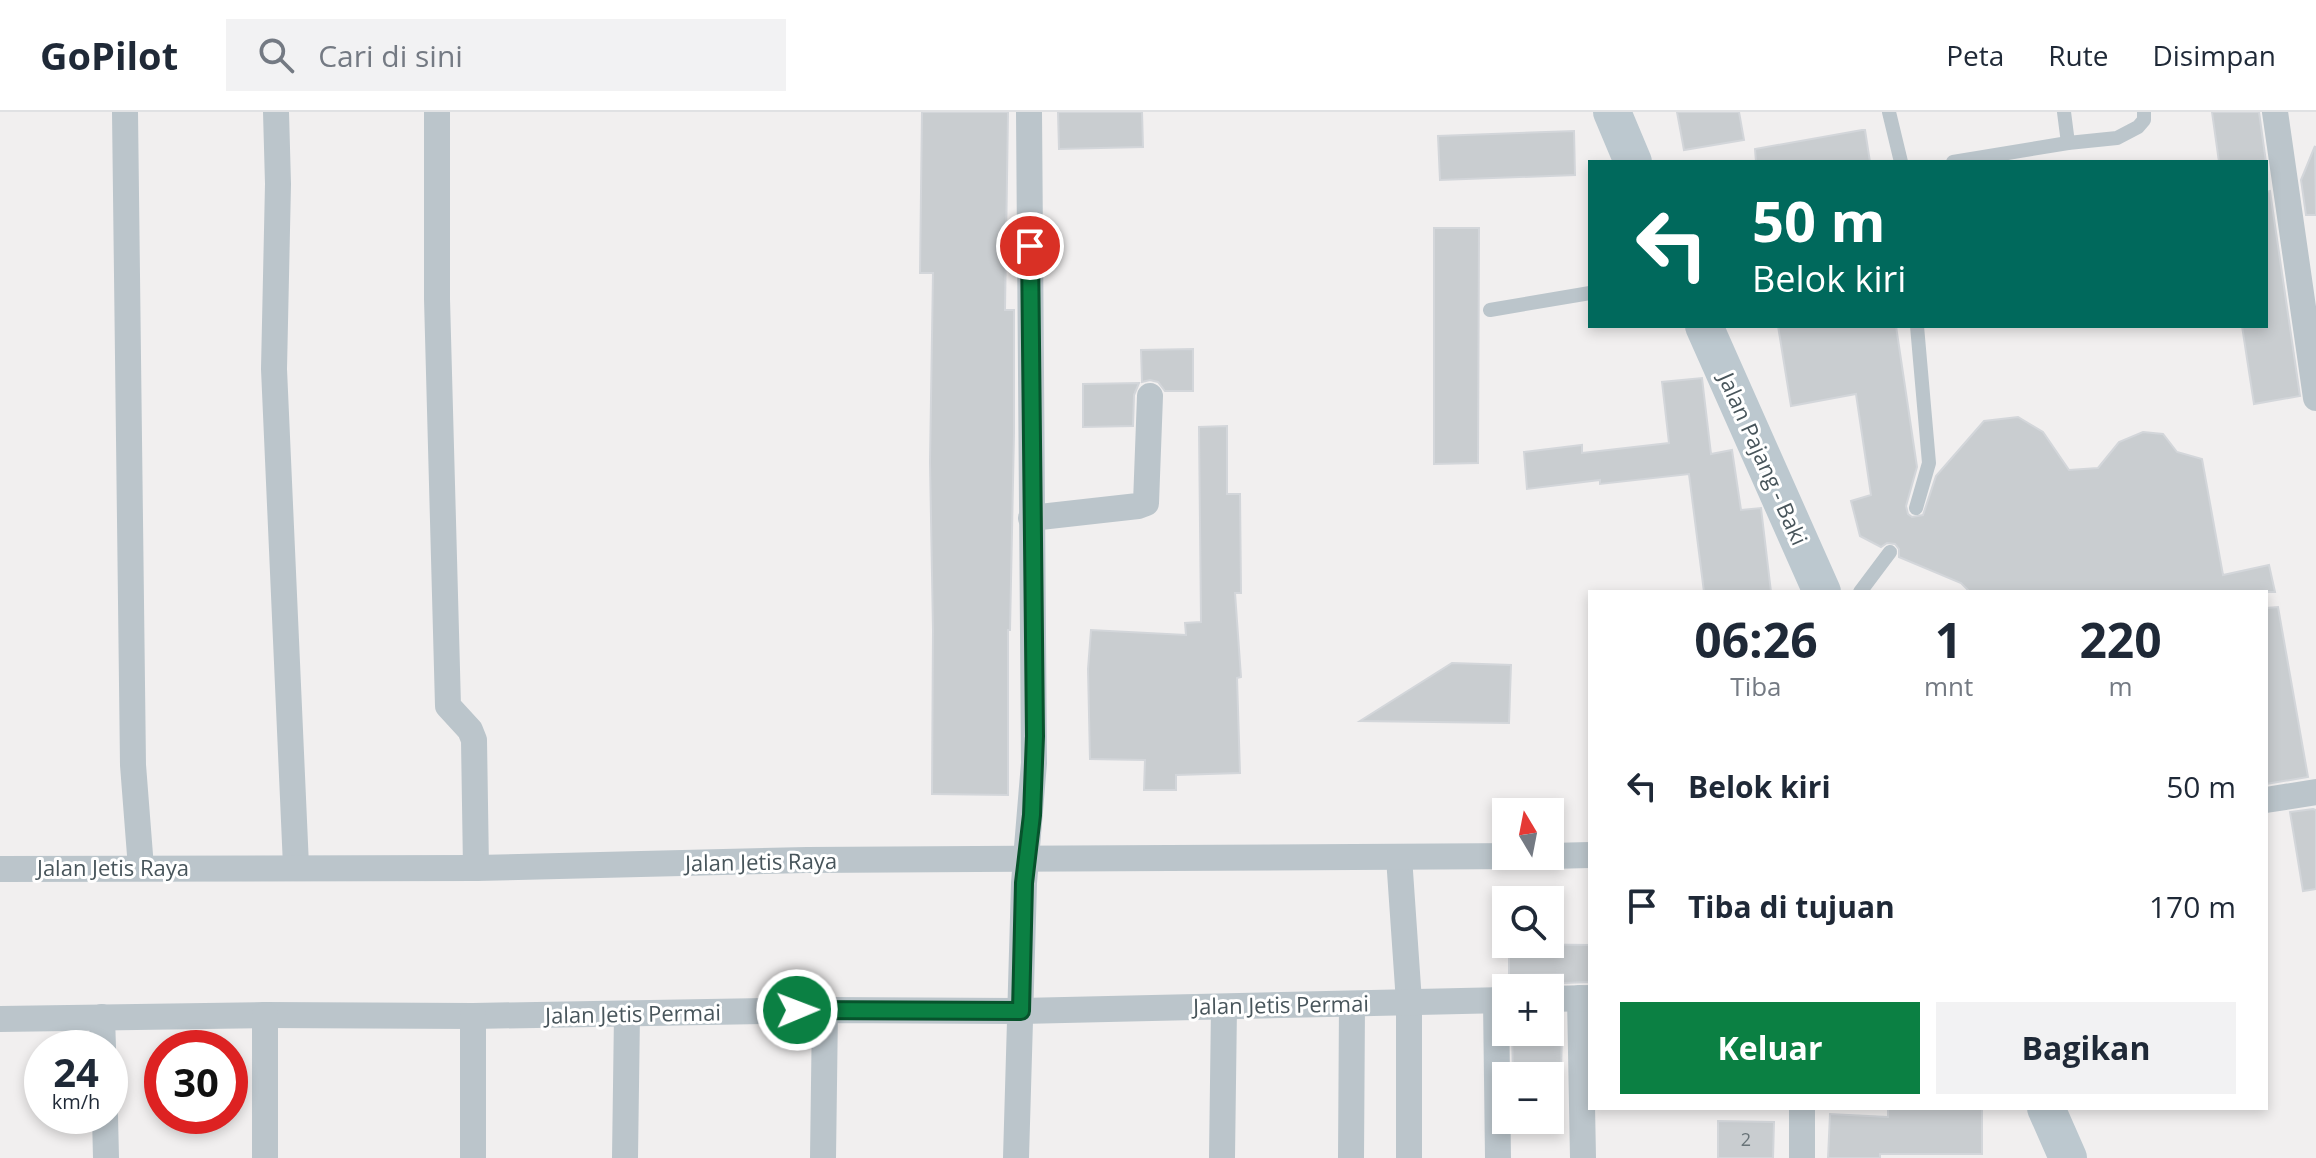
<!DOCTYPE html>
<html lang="id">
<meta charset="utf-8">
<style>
body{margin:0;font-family:"Open Sans",sans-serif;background:#f2f2f3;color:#1f2937;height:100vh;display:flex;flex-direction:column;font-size:30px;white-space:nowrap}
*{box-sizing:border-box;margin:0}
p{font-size:26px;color:#747a83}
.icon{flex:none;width:44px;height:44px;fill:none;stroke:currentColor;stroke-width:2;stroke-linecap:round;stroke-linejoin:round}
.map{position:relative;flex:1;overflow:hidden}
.drawer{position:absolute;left:1588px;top:478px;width:680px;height:520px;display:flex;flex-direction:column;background:#fff;border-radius:0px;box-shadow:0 4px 12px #0003}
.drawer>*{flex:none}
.banner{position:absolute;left:1588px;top:48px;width:680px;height:168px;border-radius:0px;box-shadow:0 4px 12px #0003;background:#00695c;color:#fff;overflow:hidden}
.needle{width:52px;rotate:350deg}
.controls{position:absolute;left:1492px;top:686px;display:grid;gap:16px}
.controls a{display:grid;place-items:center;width:72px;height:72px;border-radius:0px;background:#fff;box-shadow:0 4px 12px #0003;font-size:40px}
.speed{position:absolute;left:24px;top:918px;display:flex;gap:16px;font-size:40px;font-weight:700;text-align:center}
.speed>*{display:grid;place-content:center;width:104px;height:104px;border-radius:50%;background:#fff;box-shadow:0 4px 12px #0003;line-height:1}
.speed small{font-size:20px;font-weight:400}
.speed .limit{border:12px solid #d22;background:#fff;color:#111}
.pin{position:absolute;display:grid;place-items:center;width:68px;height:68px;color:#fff;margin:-34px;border:4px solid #fff;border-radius:50%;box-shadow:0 2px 8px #0007}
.me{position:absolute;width:88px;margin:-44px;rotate:89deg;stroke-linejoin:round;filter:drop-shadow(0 0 6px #0008)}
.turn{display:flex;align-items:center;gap:28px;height:168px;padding:0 32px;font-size:36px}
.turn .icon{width:104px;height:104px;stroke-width:2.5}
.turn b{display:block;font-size:56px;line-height:68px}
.eta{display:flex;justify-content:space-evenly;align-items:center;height:136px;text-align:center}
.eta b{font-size:48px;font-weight:700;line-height:56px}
.action{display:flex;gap:16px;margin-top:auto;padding:16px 32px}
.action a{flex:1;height:92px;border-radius:0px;background:#0b8043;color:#fff;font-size:32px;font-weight:700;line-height:92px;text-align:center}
.action a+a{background:#f2f2f3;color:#1f2937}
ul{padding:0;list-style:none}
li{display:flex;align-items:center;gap:24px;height:120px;padding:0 32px}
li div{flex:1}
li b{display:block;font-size:30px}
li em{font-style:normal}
header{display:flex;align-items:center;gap:48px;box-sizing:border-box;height:112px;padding:0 40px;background:#fff;border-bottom:2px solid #e0e1e3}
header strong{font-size:38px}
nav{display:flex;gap:44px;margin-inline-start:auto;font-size:28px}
.search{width:560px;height:72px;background:#f2f2f3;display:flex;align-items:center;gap:20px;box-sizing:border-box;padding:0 28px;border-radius:0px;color:#747a83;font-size:30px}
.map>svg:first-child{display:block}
.building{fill:#c9cdd0;stroke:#d3d6da;stroke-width:2}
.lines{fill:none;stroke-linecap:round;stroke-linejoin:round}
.lane{stroke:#bbc5cb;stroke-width:14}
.street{stroke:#bbc5cb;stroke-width:26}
.secondary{stroke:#bcc8cf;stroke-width:38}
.route-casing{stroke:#07532c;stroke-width:20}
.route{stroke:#0b8043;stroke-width:14}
.labels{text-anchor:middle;stroke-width:6;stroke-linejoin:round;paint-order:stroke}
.number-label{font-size:18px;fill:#687378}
.street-label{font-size:22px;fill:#48555b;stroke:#fff}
</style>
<header>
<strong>GoPilot</strong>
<div class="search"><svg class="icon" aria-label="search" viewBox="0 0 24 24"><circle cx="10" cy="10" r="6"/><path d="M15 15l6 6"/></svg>Cari di sini</div>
<nav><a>Peta</a><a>Rute</a><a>Disimpan</a></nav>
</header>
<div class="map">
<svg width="2316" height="1046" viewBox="0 0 2316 1046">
<rect width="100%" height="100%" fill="#f1efef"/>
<g class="building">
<polygon points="922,0 1008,0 1005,198 1014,198 1014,321 1010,518 1008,518 1008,683 932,682 933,518 930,350 933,161 920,161"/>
<polygon points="1058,0 1142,0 1143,35 1059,37"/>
<polygon points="1677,0 1739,0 1744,28 1684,38"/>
<polygon points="2212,0 2259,0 2266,50 2219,50"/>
<polygon points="1862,18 1865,18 1870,50 1756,50 1755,37"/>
<polygon points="1574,19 1575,63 1440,68 1438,24"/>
<polygon points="2315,34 2316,103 2306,103 2301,68"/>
<polygon points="2270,79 2300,284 2254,292 2242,214 2266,214 2266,80"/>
<polygon points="1434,116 1479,116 1478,351 1434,352"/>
<polygon points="1778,214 1896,214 1917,355 1906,394 1908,402 1912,405 1923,403 1936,364 1984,309 2018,305 2043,320 2069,358 2098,356 2119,330 2143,320 2163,322 2177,340 2202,347 2223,463 2269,453 2275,480 1970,480 1961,471 1899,445 1899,437 1895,432 1887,431 1881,435 1860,424 1851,389 1871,383 1856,282 1791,294"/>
<polygon points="1193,237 1193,279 1165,279 1158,270 1150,268 1142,270 1141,238"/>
<polygon points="1702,266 1711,342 1732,338 1741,398 1761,396 1771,480 1704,480 1689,362 1600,372 1600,368 1527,377 1524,340 1582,333 1582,341 1669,331 1662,270"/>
<polygon points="1139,271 1134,283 1133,314 1083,315 1083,272"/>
<polygon points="1227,314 1227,382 1240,382 1241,481 1235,481 1241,565 1237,566 1240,661 1176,663 1176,678 1144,678 1145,648 1090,647 1088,557 1091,518 1186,523 1185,511 1201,510 1199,315"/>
<polygon points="2278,495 2308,665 2266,672 2266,496"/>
<polygon points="1452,551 1511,553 1509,611 1360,609"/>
<polygon points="2313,697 2316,698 2316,777 2303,779 2290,700"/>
<polygon points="1509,832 1590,833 1590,870 1563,871 1563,862 1509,863"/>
<polygon points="1512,920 1562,920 1561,964 1513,964"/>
<polygon points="1888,996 1982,996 1982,1042 1880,1042 1880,1046 1828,1046 1830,1002 1888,1005"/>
<polygon points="1718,1009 1774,1010 1773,1046 1718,1046"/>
</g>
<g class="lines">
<g class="lane">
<polyline points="1889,0 1901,50"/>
<polyline points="2064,0 2068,31"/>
<polyline points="1953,50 2068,31 2117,26 2138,15 2144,8 2144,0"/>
<polyline points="1490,198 1590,181"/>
<polyline points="1916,396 1929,351 1917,214"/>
<polyline points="1860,480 1890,440"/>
</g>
<g class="street">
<polyline points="125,0 133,653 141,756"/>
<polyline points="276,0 278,72 274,257 296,754"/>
<polyline points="437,0 437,187 448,594 470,618 474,628 476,756"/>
<polyline points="2275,0 2316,286"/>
<polyline points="1031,406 1138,394 1146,391 1150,284"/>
<polyline points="2266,688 2316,680"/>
<polyline points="1550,744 1590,743"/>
<polyline points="1399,745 1409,890 1409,1046"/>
<polyline points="0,757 476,756 807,748 1522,744"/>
<polyline points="1580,886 1583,1046"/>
<polyline points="1550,887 1590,886"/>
<polyline points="1496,888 1498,1046"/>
<polyline points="102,905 103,936"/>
<polyline points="0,907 265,903 473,904 825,898 1021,899 1506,888"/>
<polyline points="105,1004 106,1046"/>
<polyline points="265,1046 265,903"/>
<polyline points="473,1046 473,904"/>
<polyline points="625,1046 627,902"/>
<polyline points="823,1046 825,898"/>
<polyline points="1016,1046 1024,771 1034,651 1029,0"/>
<polyline points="1222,1046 1224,895"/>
<polyline points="1351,1046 1352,892"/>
<polyline points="1802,1046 1802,996"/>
</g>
<g class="secondary">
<polyline points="1612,0 1633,50"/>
<polyline points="1704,214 1822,480"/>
<polyline points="2046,996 2068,1046"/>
</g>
</g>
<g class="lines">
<defs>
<polyline id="route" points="797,898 1021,899 1024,771 1032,703 1035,624 1030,134"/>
</defs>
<use href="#route" class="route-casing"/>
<use href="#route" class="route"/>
</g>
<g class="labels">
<g class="number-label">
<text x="1746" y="1034">2</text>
</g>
<g class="street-label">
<text transform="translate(1763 347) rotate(66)" y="8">Jalan Pajang - Baki</text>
<text transform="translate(761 750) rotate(-1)" y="8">Jalan Jetis Raya</text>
<text x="113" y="764">Jalan Jetis Raya</text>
<text transform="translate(1281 893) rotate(-1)" y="8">Jalan Jetis Permai</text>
<text transform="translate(633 902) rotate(-1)" y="8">Jalan Jetis Permai</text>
</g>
</g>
</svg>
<div class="controls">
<a><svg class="needle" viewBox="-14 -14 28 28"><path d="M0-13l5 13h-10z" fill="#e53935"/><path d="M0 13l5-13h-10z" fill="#747a83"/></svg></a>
<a><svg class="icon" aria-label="search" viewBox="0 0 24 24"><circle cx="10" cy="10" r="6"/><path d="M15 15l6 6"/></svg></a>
<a>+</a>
<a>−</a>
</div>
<div class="speed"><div>24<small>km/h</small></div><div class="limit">30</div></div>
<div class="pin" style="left:1030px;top:134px;background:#d93025"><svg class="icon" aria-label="arrive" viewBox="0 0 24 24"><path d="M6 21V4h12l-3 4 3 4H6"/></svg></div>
<svg class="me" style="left:797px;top:898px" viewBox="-20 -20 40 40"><circle r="17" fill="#0b8043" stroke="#fff" stroke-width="3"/><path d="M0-11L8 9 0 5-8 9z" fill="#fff"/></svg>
<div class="banner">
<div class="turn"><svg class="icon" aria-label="left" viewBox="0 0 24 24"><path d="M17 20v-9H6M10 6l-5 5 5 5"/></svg><div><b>50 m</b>Belok kiri</div></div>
</div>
<section class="drawer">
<div class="eta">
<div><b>06:26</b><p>Tiba</p></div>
<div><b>1</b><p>mnt</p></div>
<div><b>220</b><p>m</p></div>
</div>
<ul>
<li><svg class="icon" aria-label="left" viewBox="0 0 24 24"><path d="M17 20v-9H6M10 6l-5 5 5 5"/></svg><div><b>Belok kiri</b></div><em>50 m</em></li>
<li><svg class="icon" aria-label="arrive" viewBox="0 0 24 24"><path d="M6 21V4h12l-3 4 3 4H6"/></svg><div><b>Tiba di tujuan</b></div><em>170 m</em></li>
</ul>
<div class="action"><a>Keluar</a><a>Bagikan</a></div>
</section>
</div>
